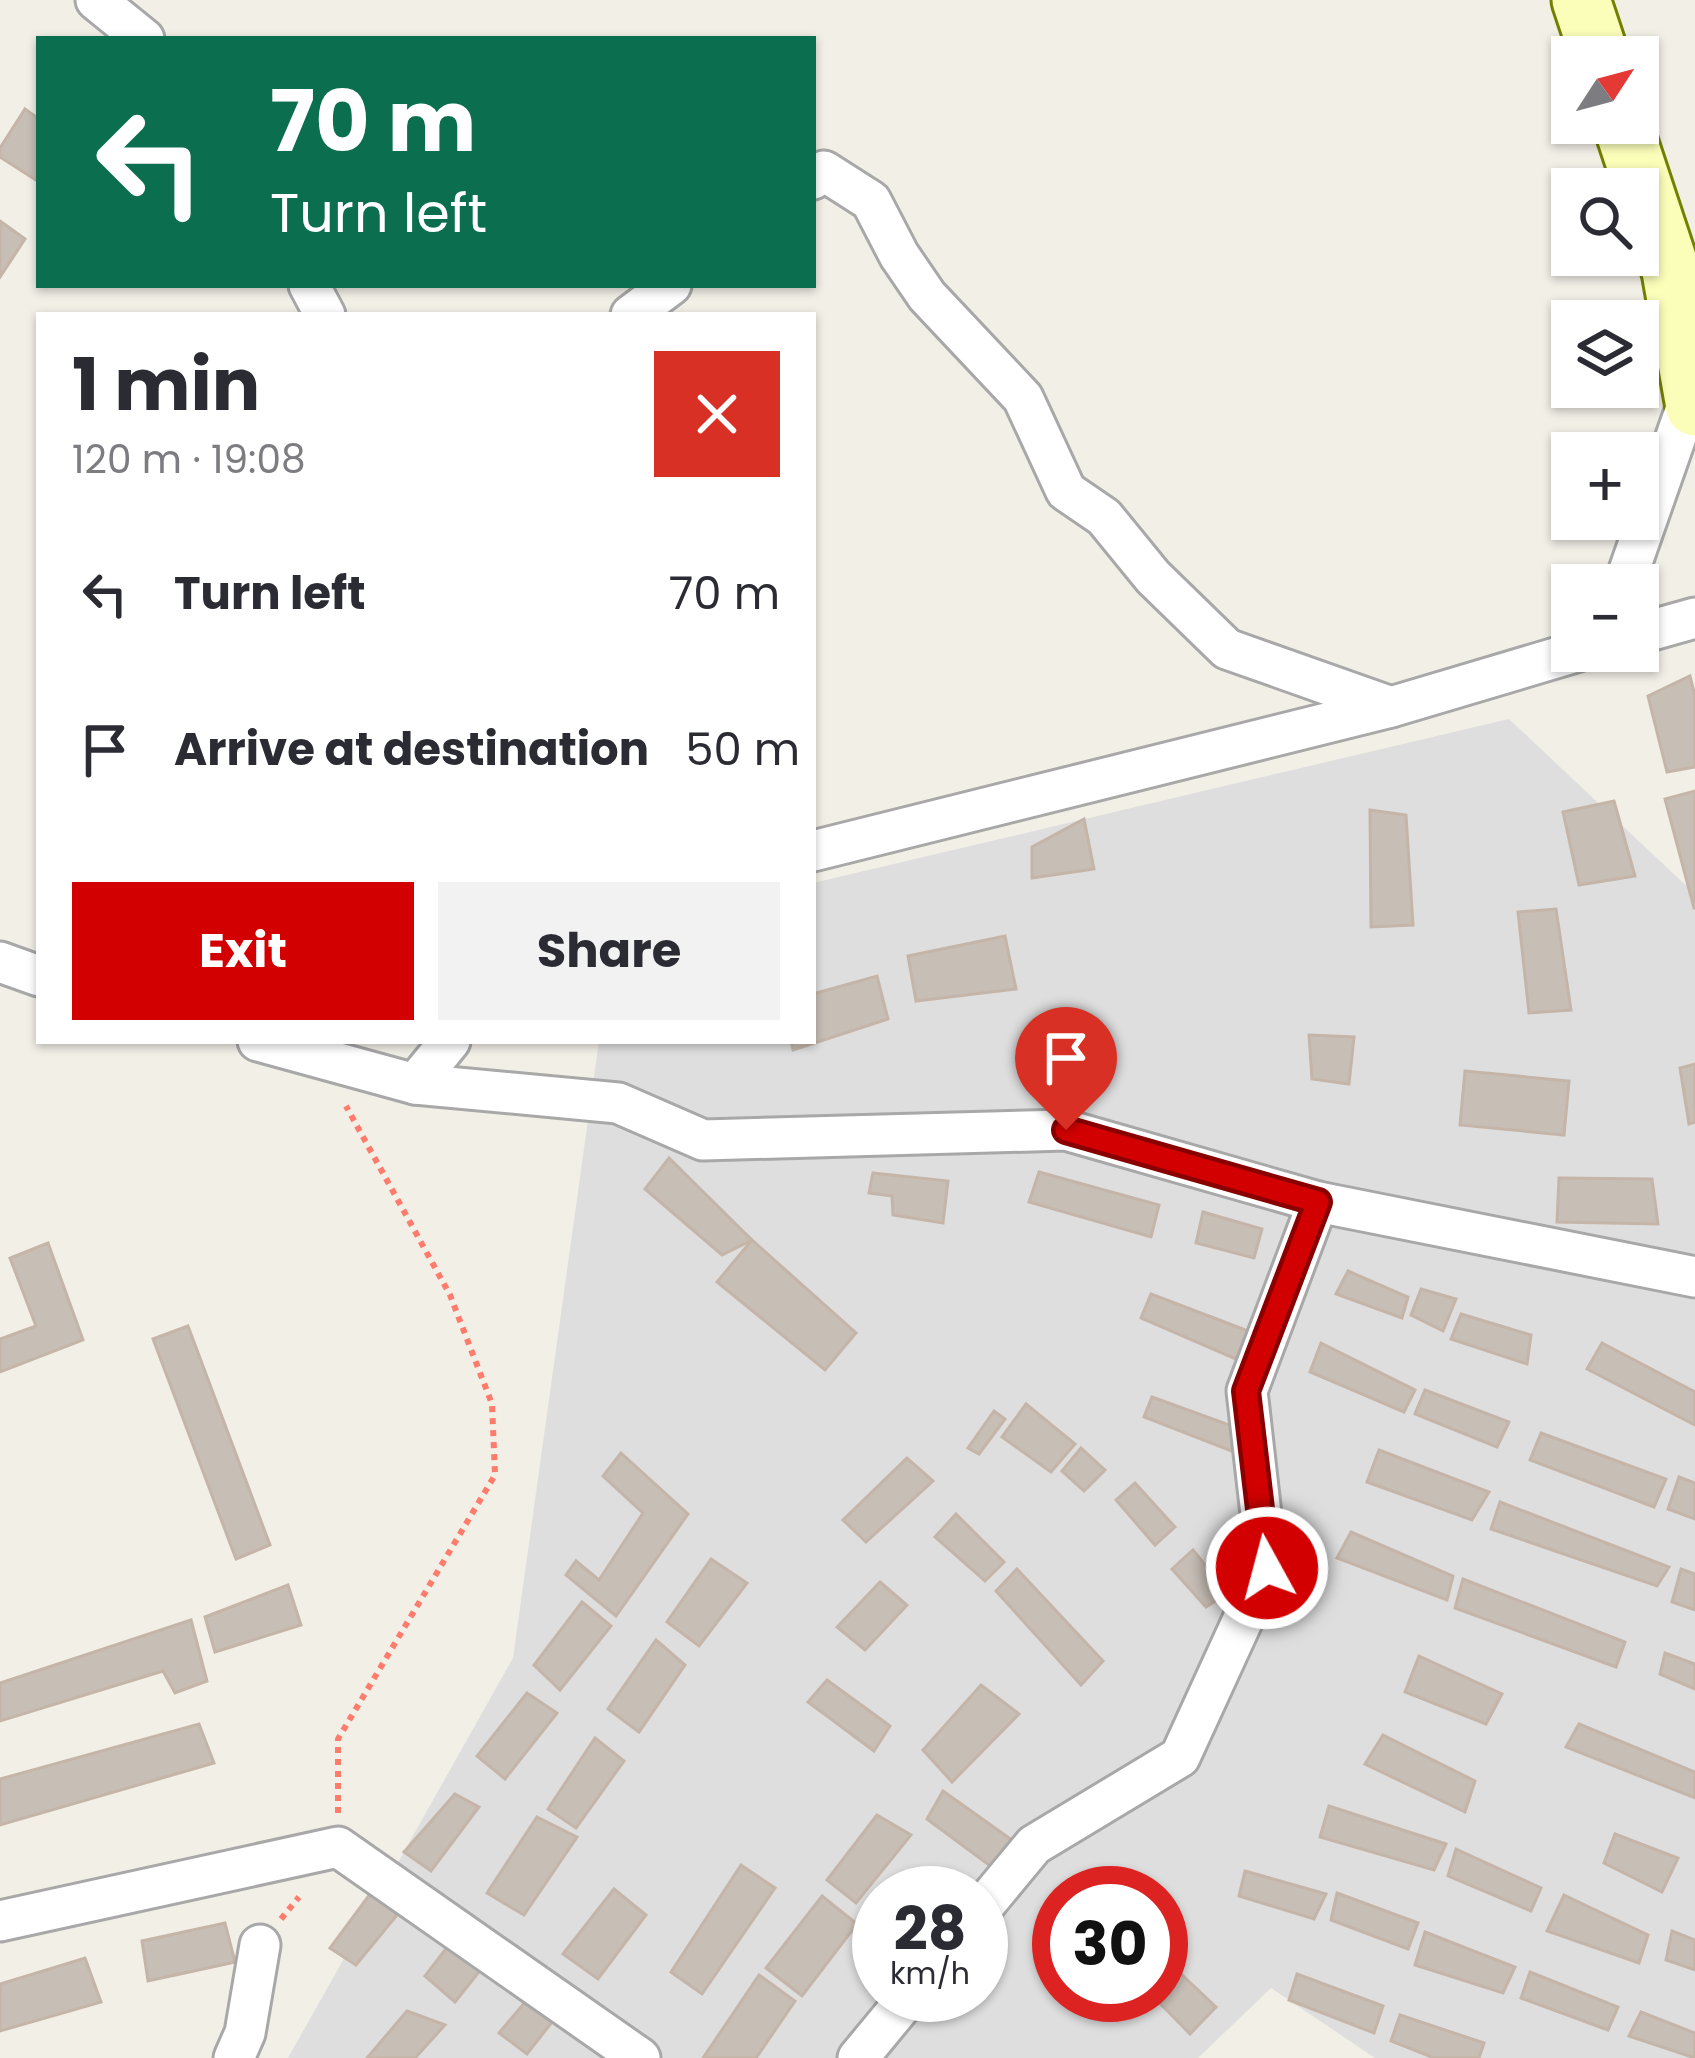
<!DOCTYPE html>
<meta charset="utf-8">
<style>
body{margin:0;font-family:Poppins,sans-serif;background:#f2f2f3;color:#2b2b33;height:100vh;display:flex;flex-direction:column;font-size:45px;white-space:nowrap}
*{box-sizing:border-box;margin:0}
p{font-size:39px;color:#7c7c81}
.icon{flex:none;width:66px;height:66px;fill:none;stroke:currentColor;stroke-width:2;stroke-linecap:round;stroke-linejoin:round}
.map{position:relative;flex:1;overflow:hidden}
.details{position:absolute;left:36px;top:312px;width:780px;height:732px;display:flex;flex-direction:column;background:#fff;border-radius:0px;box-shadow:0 3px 9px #0004}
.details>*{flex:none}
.banner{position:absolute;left:36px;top:36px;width:780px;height:252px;border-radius:0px;box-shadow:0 3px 9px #0004;background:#0b6e4f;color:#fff;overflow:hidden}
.needle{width:78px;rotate:54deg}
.tools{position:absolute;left:1551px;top:36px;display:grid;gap:24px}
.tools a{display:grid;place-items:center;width:108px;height:108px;border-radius:0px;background:#fff;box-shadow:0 3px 9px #0004;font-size:60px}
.speed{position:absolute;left:852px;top:1866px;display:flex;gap:24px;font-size:60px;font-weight:700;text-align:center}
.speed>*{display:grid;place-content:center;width:156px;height:156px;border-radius:50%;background:#fff;box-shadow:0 3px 9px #0004;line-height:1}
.speed small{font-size:30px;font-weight:400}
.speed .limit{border:18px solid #d22;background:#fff;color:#111}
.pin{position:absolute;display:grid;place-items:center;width:102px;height:102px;color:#fff;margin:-123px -51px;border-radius:50% 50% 50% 0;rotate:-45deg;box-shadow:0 0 12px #0007}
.pin .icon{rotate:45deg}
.me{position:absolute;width:132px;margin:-66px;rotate:353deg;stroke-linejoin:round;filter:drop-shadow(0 0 9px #0008)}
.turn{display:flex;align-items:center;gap:42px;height:252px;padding:0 36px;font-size:54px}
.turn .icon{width:156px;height:156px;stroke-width:2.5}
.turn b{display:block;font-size:84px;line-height:102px}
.round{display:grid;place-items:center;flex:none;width:126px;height:126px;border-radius:0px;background:#f2f2f3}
.headline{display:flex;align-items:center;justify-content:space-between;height:204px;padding:0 36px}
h1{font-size:72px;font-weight:700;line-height:90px}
.cta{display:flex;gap:24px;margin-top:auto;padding:24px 36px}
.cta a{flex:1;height:138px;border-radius:0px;background:#d20000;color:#fff;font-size:48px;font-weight:700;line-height:138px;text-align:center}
.cta a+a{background:#f2f2f3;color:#2b2b33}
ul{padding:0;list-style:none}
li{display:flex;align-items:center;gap:36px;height:156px;padding:0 36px}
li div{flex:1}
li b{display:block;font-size:45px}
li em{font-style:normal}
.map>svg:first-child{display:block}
.residential{fill:#dfdede;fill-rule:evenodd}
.building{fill:#c7beb6;stroke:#c5b5a8;stroke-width:3}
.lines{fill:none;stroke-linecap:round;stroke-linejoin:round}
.minor-casing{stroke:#a8a8a8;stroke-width:45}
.secondary-casing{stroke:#738000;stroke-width:63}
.path{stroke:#ff7b6b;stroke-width:6;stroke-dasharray:6 6;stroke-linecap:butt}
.minor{stroke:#fff;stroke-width:39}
.secondary{stroke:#fbfeb9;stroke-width:57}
.route-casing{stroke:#800;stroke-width:30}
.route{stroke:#d20000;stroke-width:21}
</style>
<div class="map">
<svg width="1695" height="2058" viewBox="0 0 1695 2058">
<rect width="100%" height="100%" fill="#f2efe7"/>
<path class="residential" d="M 1509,719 L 1695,894 L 1695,2058 L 1375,2058 L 1271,1988 L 1198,2058 L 288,2058 L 513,1658 L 599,1041 L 813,1041 L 813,883 ZM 879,1893 L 981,1893 L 981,1995 L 879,1995 ZM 1059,1893 L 1161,1893 L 1161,1995 L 1059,1995 Z"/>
<g class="building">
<polygon points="25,109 39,119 39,182 0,157 0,148"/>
<polygon points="0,221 25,239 0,277"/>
<polygon points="1690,676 1695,696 1695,767 1667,772 1648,696"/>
<polygon points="1695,791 1695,908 1694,908 1665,799"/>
<polygon points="1614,801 1635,876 1579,885 1563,812"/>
<polygon points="1370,810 1406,815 1413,925 1371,927"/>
<polygon points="1084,819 1094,869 1032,878 1032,847"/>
<polygon points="1556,909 1571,1010 1529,1013 1518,912"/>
<polygon points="1005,936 1016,989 916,1001 908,956"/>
<polygon points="877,976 888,1019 793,1050 791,1041 813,1041 813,994"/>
<polygon points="1309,1035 1354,1037 1349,1084 1312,1079"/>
<polygon points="1695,1064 1695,1122 1689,1124 1680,1068"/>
<polygon points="1465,1071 1569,1081 1564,1135 1460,1125"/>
<polygon points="669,1158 752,1240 722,1255 645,1189"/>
<polygon points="1039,1172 1159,1205 1151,1237 1029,1202"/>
<polygon points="873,1173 948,1181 943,1223 893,1215 892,1196 869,1193"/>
<polygon points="1559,1178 1652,1179 1658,1224 1557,1222"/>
<polygon points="1203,1212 1262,1229 1254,1258 1196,1243"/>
<polygon points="752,1240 856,1333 825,1370 717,1282"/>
<polygon points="48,1243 83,1340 0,1372 0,1339 36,1326 10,1258"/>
<polygon points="1348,1271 1408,1297 1402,1318 1336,1294"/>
<polygon points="1421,1289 1456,1299 1443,1331 1411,1315"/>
<polygon points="1151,1294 1248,1331 1238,1360 1141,1318"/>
<polygon points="1461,1314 1531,1335 1527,1364 1451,1339"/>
<polygon points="188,1326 270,1545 236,1559 153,1339"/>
<polygon points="1321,1343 1415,1390 1404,1412 1310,1372"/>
<polygon points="1602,1343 1695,1392 1695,1425 1587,1369"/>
<polygon points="1425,1390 1509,1422 1497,1447 1415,1414"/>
<polygon points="1152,1397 1251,1433 1242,1455 1144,1417"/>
<polygon points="1026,1404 1075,1444 1051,1472 1002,1437"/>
<polygon points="994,1411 1005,1419 979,1454 968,1448"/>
<polygon points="1541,1433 1666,1479 1654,1507 1530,1460"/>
<polygon points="1081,1448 1105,1470 1084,1491 1062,1471"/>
<polygon points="1379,1450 1489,1492 1472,1520 1367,1482"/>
<polygon points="621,1453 688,1514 616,1616 566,1575 576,1561 599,1580 643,1513 603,1476"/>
<polygon points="907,1458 933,1481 866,1542 843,1520"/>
<polygon points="1679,1477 1695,1483 1695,1519 1668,1509"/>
<polygon points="1135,1483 1175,1527 1155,1545 1116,1500"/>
<polygon points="1500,1502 1669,1567 1657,1586 1491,1529"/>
<polygon points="956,1514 1004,1562 985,1581 935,1537"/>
<polygon points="1351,1532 1453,1576 1447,1600 1337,1558"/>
<polygon points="1193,1550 1228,1593 1206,1607 1172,1569"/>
<polygon points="711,1559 747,1583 699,1646 667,1622"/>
<polygon points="1017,1569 1103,1661 1081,1685 996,1591"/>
<polygon points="1681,1569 1695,1574 1695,1610 1672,1602"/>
<polygon points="1463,1579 1625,1642 1616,1667 1455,1608"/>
<polygon points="880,1582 907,1605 865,1650 837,1627"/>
<polygon points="288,1585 301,1625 215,1652 205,1617"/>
<polygon points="582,1602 611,1626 560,1690 534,1665"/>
<polygon points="191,1620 207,1681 175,1693 163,1671 0,1721 0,1683"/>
<polygon points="656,1640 685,1665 639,1732 608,1709"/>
<polygon points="1665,1653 1695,1664 1695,1689 1660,1674"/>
<polygon points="1419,1656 1502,1694 1486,1724 1405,1692"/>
<polygon points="827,1680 890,1726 874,1751 808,1702"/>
<polygon points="981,1685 1019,1714 952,1782 923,1750"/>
<polygon points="527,1693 557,1713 505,1779 477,1756"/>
<polygon points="199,1724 214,1763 0,1825 0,1779"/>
<polygon points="1579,1724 1695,1772 1695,1798 1566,1747"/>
<polygon points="1383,1735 1475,1781 1465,1812 1365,1764"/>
<polygon points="595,1738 624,1761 576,1828 548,1809"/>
<polygon points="943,1791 1019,1845 1000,1873 927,1819"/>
<polygon points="455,1794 479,1807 431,1871 404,1852"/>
<polygon points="1329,1806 1446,1844 1434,1870 1320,1837"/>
<polygon points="877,1815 911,1835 856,1903 827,1880"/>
<polygon points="537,1817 577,1837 524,1915 487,1893"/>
<polygon points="1615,1834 1678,1858 1662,1892 1604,1863"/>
<polygon points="1456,1849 1541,1888 1531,1911 1448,1876"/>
<polygon points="741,1865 775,1888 702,1994 671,1972"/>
<polygon points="1245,1871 1326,1894 1314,1919 1239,1896"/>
<polygon points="376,1886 402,1909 356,1965 330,1948"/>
<polygon points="614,1889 646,1915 598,1979 563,1954"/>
<polygon points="1337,1893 1418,1923 1408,1949 1331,1920"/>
<polygon points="1564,1895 1648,1935 1639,1963 1547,1931"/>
<polygon points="822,1896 857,1924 802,1996 766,1968"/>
<polygon points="225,1923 235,1962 148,1981 142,1941"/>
<polygon points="1672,1931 1695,1940 1695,1970 1666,1960"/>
<polygon points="1425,1932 1515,1967 1503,1993 1415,1965"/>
<polygon points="454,1938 486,1963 455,2002 425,1976"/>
<polygon points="1161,1955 1216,2007 1190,2034 1152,1995 1161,1995"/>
<polygon points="85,1958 101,2002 0,2031 0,1984"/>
<polygon points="1530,1972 1618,2007 1608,2030 1521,1998"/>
<polygon points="1297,1974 1383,2006 1374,2033 1289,2000"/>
<polygon points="759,1975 795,2001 756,2058 703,2058"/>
<polygon points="531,1995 559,2013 527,2054 499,2033"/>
<polygon points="407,2011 445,2025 415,2058 367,2058"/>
<polygon points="1641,2012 1695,2033 1695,2058 1629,2036"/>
<polygon points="1400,2015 1484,2043 1479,2058 1434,2058 1391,2041"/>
</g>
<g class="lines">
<defs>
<g id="minor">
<polyline points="96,0 144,39"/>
<polyline points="813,179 824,171 871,201 899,255 927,296 1023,398 1066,491 1104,517 1153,577 1227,649 1391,707"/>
<polyline points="309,285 325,315"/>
<polyline points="631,315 671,285"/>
<polyline points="1624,585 1692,391"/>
<polyline points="1638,634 1695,618"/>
<polyline points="813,851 1391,707 1579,651"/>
<polyline points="0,962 39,976"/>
<polyline points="258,1041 415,1084 618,1103 703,1140 1066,1130 1318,1202 1695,1277"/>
<polyline points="415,1084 450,1041"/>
<polyline points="981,1909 1034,1845 1180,1757 1267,1567 1247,1391 1318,1202"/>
<polyline points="0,1921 338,1847 640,2058"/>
<polyline points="234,2058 245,2033 260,1945"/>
<polyline points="858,2058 910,1995"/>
</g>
<g id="secondary">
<polyline points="1581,0 1600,57"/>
<polyline points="1622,123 1671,271 1695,407"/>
</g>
</defs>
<use href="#minor" class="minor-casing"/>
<use href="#secondary" class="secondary-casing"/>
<g class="path">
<polyline points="338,1813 338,1739 495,1475 492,1404 450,1295 346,1106"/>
<polyline points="281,1919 299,1897"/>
</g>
<use href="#minor" class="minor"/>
<use href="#secondary" class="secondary"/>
</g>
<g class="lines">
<defs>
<polyline id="route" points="1066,1130 1318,1202 1246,1391 1267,1568"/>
</defs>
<use href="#route" class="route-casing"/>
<use href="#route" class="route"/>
</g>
</svg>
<div class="tools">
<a><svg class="needle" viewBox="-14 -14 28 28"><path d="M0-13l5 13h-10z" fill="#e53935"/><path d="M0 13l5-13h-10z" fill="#7c7c81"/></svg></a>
<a><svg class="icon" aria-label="search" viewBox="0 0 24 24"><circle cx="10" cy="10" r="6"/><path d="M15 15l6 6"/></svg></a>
<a><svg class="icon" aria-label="layers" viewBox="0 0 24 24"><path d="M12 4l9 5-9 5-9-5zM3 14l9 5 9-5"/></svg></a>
<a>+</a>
<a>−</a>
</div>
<div class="speed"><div>28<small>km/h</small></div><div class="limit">30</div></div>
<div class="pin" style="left:1066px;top:1130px;background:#d93025"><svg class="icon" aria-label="arrive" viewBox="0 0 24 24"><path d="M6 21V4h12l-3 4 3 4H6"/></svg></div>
<svg class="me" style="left:1267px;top:1568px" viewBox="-20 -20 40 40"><circle r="17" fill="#d20000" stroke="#fff" stroke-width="3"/><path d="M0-11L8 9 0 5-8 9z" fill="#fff"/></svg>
<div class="banner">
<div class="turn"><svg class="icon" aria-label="left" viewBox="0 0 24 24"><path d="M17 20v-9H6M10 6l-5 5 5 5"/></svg><div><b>70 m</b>Turn left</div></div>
</div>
<section class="details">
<div class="headline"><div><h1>1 min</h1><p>120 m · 19:08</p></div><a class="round" style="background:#d93025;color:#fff"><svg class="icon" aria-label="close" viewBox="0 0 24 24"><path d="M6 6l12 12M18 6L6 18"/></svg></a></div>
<ul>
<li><svg class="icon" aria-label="left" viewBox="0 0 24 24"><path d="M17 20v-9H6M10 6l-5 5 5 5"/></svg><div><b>Turn left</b></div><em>70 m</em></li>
<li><svg class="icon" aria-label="arrive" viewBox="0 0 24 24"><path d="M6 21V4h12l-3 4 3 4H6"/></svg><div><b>Arrive at destination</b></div><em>50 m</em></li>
</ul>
<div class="cta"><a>Exit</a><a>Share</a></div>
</section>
</div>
